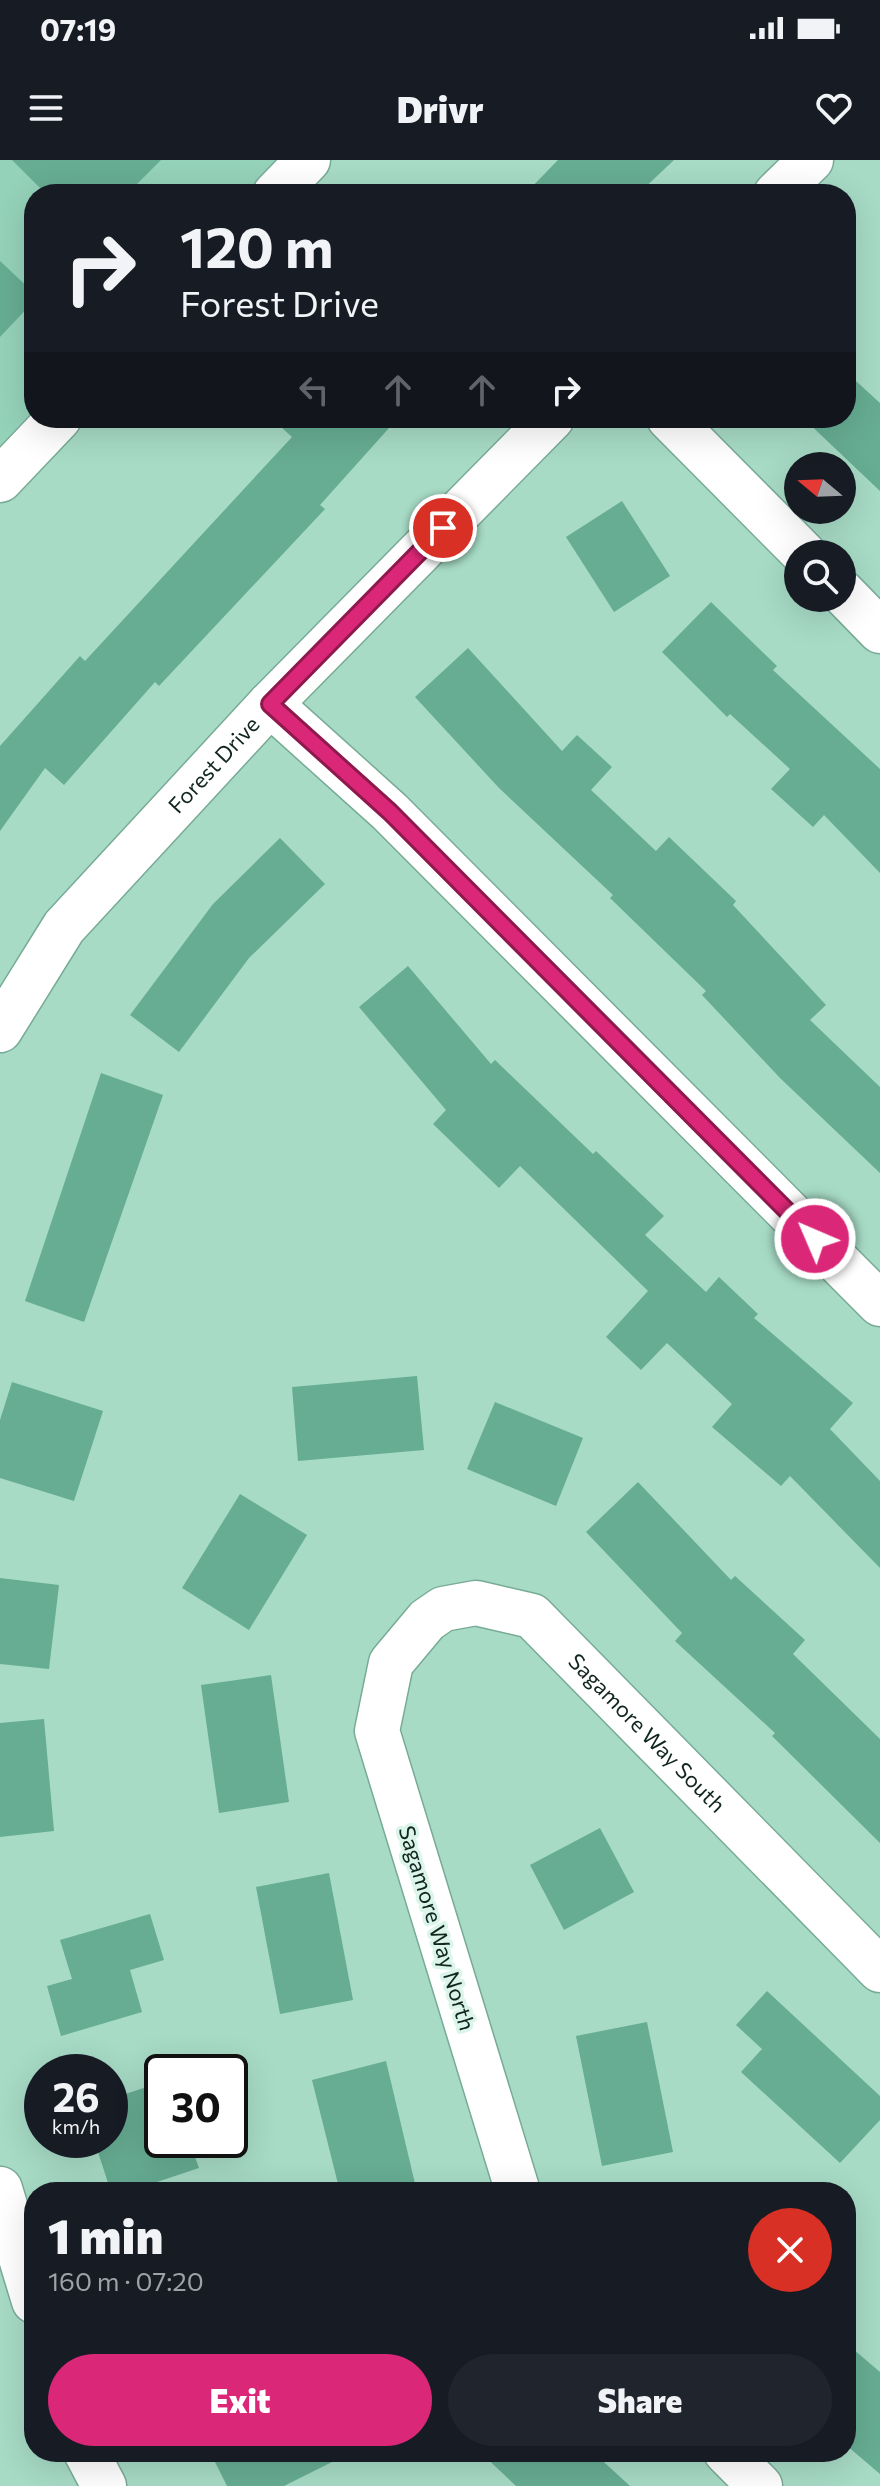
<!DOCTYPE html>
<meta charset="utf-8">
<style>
body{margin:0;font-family:Commissioner,sans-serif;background:#20242c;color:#f1f3f6;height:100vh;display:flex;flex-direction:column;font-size:30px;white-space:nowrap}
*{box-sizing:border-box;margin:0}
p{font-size:26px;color:#9ea1a6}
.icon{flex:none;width:44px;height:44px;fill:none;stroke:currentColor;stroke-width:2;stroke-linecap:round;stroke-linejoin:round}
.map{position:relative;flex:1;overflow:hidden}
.details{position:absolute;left:24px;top:2022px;width:832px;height:280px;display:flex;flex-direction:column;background:#171b24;border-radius:32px;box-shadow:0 8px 32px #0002}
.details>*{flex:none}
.top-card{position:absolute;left:24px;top:24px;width:832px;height:244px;border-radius:32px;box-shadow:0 8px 32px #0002;background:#171b24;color:#f1f3f6;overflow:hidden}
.needle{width:52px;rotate:289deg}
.buttons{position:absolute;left:784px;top:292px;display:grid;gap:16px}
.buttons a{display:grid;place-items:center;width:72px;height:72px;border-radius:50%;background:#171b24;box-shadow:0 8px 32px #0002;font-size:40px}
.speed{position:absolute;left:24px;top:1894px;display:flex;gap:16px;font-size:40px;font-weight:700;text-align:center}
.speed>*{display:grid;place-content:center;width:104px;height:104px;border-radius:50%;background:#171b24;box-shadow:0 8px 32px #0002;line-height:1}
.speed small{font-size:20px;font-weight:400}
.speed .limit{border:4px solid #111;border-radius:12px;background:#fff;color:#111}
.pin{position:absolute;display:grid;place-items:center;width:68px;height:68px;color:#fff;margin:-34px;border:4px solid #fff;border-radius:50%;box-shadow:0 2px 8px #0007}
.me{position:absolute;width:88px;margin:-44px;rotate:315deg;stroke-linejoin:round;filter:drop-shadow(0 0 6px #0008)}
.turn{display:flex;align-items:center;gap:28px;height:168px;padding:0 24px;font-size:36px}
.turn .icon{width:104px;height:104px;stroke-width:2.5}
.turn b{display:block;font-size:56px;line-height:68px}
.lanes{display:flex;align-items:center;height:76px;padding:0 24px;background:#0003;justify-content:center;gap:40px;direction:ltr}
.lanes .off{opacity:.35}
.round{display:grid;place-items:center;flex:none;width:84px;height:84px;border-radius:42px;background:#20242c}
.headline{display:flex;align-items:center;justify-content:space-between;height:136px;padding:0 24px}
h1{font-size:48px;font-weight:800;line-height:60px}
.primary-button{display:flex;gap:16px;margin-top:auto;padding:16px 24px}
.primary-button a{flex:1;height:92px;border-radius:48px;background:#db2777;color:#fff;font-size:32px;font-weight:800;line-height:92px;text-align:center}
.primary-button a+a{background:#20242c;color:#f1f3f6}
.status{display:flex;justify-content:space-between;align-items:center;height:56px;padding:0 40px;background:#171b24;direction:ltr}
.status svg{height:22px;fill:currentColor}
header{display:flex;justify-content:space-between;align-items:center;height:104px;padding:0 24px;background:#171b24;font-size:36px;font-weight:800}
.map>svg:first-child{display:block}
.built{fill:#95d2ba}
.building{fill:#66ad93}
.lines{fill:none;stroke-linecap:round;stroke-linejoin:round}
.street-casing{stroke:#78ab97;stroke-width:47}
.secondary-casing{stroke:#78ab97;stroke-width:47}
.street{stroke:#fff;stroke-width:44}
.secondary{stroke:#fff;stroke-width:44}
.route-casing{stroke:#8e194d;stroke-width:20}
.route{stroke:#db2777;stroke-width:14}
.labels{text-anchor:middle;stroke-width:7;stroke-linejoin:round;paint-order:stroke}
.street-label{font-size:22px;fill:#11261f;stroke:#dbf5ea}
</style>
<div class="status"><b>07:19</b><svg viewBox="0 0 49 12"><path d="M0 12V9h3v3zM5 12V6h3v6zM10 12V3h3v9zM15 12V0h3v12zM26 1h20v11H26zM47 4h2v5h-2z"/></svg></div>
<header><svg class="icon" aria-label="menu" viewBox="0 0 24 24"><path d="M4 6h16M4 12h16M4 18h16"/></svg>Drivr<svg class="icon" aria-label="heart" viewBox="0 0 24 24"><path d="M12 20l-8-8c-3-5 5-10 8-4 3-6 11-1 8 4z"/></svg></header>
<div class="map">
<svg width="880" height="2326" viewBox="0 0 880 2326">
<rect width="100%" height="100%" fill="#a7dbc6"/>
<polygon class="built" points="0,0 308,0 275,34 34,34 34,258 0,320"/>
<g class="building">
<polygon points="12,0 161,0 127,34 46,34"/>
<polygon points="558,0 674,0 638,34 525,34"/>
<polygon points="0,101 34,133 34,141 0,177"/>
<polygon points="846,212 880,243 880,331 803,258 846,258"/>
<polygon points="271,258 398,258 320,345 325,349 159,526 155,522 64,625 45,608 0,671 0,586 80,496 85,501 292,277"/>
<polygon points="622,341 670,416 614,452 566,377"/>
<polygon points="711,442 777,506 773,510 880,609 880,713 824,655 813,667 771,629 790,609 730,554 727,557 662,492"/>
<polygon points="468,488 562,591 577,575 612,607 591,630 656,691 669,677 736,741 733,745 826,845 810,860 880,927 880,1013 780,918 702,835 706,831 610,738 613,735 499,628 415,537"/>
<polygon points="280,678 325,724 249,798 179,892 130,855 213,744"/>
<polygon points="408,806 491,904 495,900 593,994 596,991 664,1056 645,1075 706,1132 719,1117 758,1154 754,1158 853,1243 830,1269 880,1321 880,1408 790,1316 781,1326 712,1267 732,1244 667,1183 641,1210 606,1177 648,1131 520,1006 499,1028 433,964 446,950 359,847"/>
<polygon points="101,913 163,935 84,1162 25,1141"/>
<polygon points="417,1216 424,1290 298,1301 292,1227"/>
<polygon points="12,1222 103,1251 74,1341 0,1318 0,1260"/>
<polygon points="495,1242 583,1278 556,1346 467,1309"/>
<polygon points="638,1322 731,1420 735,1416 805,1480 793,1494 880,1579 880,1683 772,1576 775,1573 675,1481 682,1473 586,1372"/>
<polygon points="240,1334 307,1375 249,1470 182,1428"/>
<polygon points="0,1418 59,1425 49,1509 0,1504"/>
<polygon points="271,1515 289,1642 219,1653 201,1525"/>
<polygon points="44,1559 54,1671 0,1677 0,1563"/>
<polygon points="600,1668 634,1732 564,1770 530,1705"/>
<polygon points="329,1713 353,1840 280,1854 256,1727"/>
<polygon points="150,1754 164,1800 130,1810 142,1852 61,1876 47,1826 72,1819 60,1780"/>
<polygon points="767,1831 880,1936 880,1960 840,2003 741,1912 762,1889 736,1865"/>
<polygon points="647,1862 673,1992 602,2006 576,1876"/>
<polygon points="386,1901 417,2032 340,2032 312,1920"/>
<polygon points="162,1922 162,1980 189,1980 199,2008 127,2032 111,2032 95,1983 110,1980 110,1939"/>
<polygon points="846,2183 880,2212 880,2314 846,2285"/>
<polygon points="210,2292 352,2292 284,2326 227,2326"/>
<polygon points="480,2292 593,2292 630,2326 516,2326"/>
</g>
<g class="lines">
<defs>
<g id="street">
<polyline points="776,34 811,0"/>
<polyline points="669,258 804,394"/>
<polyline points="842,432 880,471"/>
<polyline points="270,544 390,652 880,1144"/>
<path id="s1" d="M 0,870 L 64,767 L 270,544 L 552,258"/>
<polyline points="0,2029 34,2141"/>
<path id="s2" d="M 518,2032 L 377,1571 L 391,1503 L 427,1460 L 443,1449 L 476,1443 L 532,1456 L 880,1810"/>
<polyline points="86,2292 104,2326"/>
<polyline points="726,2292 760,2326"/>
</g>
<g id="secondary">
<polyline points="275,34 308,0"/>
<polyline points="0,320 59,258"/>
</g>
</defs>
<use href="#street" class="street-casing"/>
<use href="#secondary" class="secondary-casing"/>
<use href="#street" class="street"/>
<use href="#secondary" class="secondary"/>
</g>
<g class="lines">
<defs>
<polyline id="route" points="443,368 270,544 390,652 815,1079"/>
</defs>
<use href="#route" class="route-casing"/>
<use href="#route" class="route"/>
</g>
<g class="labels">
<g class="street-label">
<text dy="8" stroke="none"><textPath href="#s1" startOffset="342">Forest Drive</textPath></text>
<text dy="8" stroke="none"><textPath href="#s2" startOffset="882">Sagamore Way South</textPath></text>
<text transform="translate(437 1768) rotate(73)" y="8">Sagamore Way North</text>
</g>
</g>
</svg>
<div class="buttons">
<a><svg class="needle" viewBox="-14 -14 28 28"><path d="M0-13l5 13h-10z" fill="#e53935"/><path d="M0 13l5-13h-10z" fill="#9ea1a6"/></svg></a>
<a><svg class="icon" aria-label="search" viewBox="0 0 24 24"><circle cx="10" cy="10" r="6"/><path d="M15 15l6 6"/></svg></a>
</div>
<div class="speed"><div>26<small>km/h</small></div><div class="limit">30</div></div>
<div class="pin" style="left:443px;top:368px;background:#d93025"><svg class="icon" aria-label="arrive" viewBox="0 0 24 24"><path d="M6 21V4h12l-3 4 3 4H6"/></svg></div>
<svg class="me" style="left:815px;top:1079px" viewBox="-20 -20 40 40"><circle r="17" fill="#db2777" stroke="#fff" stroke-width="3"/><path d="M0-11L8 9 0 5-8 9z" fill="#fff"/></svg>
<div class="top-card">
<div class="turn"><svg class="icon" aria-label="right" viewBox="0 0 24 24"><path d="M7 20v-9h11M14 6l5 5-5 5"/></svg><div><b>120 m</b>Forest Drive</div></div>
<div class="lanes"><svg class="icon off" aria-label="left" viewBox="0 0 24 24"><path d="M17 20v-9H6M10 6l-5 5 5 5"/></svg><svg class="icon off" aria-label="ahead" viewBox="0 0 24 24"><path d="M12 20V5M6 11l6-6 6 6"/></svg><svg class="icon off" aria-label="ahead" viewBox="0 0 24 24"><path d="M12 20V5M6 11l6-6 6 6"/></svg><svg class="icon" aria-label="right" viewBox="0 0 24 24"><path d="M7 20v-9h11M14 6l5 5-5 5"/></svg></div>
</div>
<section class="details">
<div class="headline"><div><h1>1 min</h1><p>160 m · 07:20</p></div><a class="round" style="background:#d93025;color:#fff"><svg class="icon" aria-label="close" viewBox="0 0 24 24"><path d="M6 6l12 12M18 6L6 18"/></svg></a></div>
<div class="primary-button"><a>Exit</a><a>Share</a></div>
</section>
</div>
